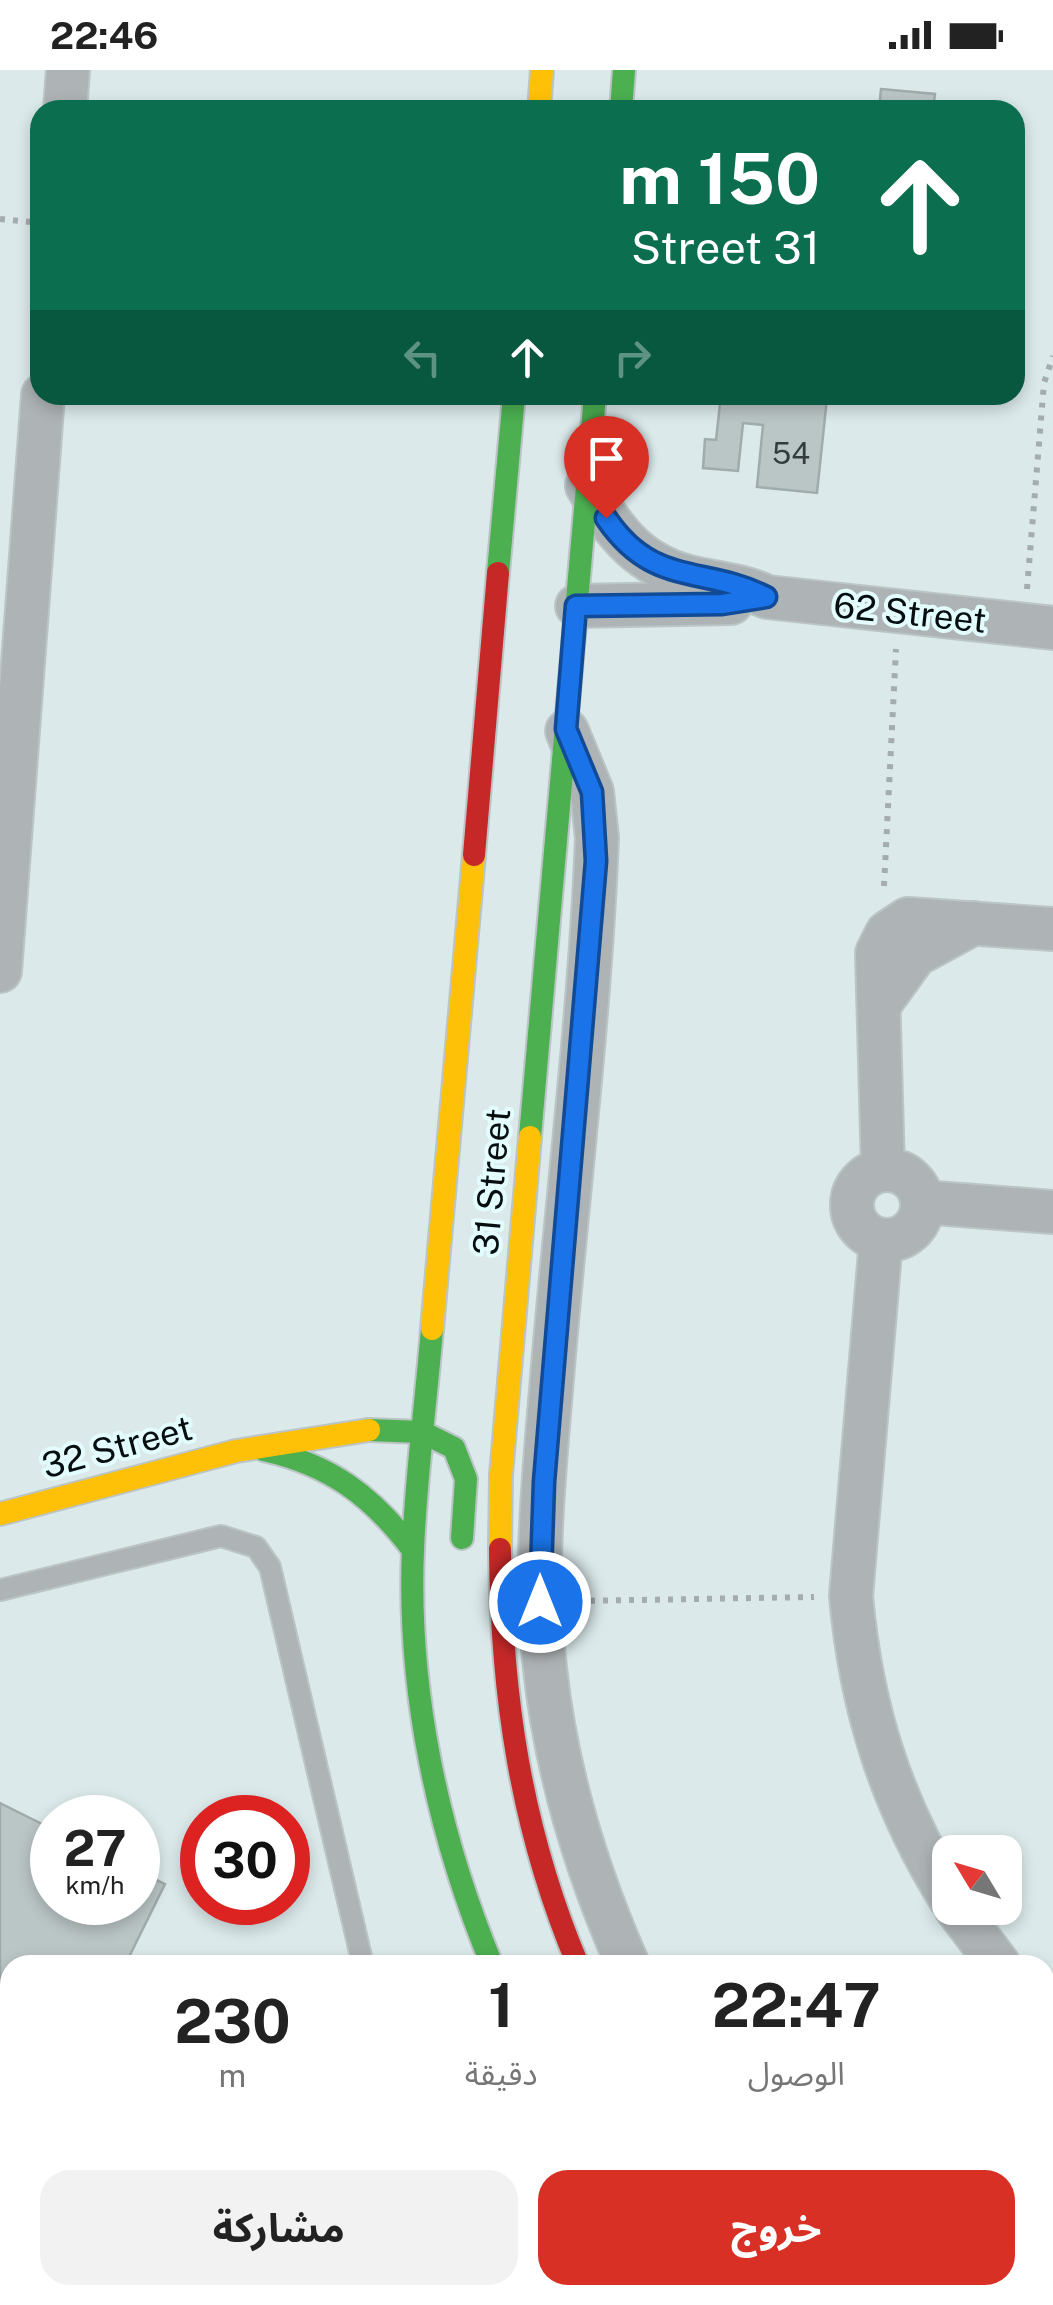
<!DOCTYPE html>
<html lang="ar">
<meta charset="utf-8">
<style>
body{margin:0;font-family:"Public Sans","Noto Sans Arabic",sans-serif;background:#f2f2f2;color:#222;direction:rtl;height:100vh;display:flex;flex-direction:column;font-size:38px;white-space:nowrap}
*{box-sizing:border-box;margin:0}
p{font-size:32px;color:#767676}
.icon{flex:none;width:55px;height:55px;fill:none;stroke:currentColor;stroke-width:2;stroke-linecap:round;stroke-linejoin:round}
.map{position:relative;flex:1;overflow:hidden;direction:ltr}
.sheet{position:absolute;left:0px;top:1885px;width:1055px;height:350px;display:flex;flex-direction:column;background:#fff;border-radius:30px 30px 0 0;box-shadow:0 5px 15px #0003;direction:rtl}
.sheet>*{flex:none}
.guide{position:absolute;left:30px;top:30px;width:995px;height:305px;border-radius:30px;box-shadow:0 5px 15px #0003;direction:rtl;background:#0b6e4f;color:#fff;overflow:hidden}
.needle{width:65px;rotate:308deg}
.tools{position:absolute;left:932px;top:1765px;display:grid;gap:20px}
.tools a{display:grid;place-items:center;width:90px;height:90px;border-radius:20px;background:#fff;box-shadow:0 5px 15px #0003;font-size:50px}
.speed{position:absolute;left:30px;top:1725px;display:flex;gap:20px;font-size:50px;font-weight:700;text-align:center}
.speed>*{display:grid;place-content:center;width:130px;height:130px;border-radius:50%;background:#fff;box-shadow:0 5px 15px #0003;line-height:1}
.speed small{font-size:25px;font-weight:400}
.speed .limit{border:15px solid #d22;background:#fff;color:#111}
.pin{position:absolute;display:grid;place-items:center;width:85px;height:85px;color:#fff;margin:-102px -42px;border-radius:50% 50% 50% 0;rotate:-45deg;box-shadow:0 0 10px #0007}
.pin .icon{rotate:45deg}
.me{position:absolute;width:110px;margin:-55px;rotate:0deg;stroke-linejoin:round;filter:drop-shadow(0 0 8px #0008)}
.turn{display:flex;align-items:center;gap:35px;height:210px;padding:0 40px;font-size:45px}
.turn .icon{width:130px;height:130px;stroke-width:2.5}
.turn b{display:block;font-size:70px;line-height:85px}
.lanes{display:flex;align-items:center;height:95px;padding:0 40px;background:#0003;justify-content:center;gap:50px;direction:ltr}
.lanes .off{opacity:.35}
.eta{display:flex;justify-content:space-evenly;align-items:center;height:170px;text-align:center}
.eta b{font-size:60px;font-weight:700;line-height:70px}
.primary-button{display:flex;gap:20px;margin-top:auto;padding:20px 40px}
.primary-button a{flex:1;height:115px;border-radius:30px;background:#d93025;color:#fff;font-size:40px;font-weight:700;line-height:115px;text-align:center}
.primary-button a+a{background:#f2f2f2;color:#222}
.status{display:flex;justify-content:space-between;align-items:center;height:70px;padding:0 50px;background:#fff;direction:ltr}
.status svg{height:28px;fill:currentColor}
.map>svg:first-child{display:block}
.building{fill:#bac5c5;stroke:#a0abab;stroke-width:2.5}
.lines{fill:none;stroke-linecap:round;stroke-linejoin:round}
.lane-casing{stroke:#bbc5c6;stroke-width:24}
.street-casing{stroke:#bbc5c6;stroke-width:46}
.fast-casing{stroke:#bbc5c6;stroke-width:26}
.slow-casing{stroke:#bbc5c6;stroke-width:26}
.jam-casing{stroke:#bbc5c6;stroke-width:26}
.path{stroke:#a5acad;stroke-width:6;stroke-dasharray:5 8;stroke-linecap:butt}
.lane{stroke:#aeb3b5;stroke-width:20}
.street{stroke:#aeb3b5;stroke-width:42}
.fast{stroke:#4caf50;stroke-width:22}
.slow{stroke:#ffc107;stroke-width:22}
.jam{stroke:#c62828;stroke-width:22}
.route-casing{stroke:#114b97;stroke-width:25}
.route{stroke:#1a73e8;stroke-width:18}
.labels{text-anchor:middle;stroke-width:8;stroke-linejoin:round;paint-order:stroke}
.number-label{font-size:30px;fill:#333c3c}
.street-label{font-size:35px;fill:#060e0f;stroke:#e3fcfe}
</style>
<div class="status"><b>22:46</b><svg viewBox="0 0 49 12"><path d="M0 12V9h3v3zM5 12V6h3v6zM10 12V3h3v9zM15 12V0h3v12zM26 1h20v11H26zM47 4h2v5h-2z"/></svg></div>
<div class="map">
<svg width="1053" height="2235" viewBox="0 0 1053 2235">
<rect width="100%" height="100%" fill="#dbe9eb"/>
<g class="building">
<polygon points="881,19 935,24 933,40 879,40"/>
<polygon points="732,33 799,40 732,40"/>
<polygon points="721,325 827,328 817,423 757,417 763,355 743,353 738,401 703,398 705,369 716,370"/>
<polygon points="0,1733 52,1759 52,1832 138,1832 138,1801 165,1814 125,1895 10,1895 10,1956 0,1951"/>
</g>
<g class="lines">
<defs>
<g id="lane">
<polyline points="0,1520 221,1466 256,1477 270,1497 363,1895"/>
<polyline points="0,2114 10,2112"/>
<polyline points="454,2225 462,2235"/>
<polyline points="43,2235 88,2225"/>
</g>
<g id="street">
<polyline points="65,40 68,0"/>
<path d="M 587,416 C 615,463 640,498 698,509 C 722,514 744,516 767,527 L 1053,558"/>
<polyline points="577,536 731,533"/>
<path d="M 567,661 L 592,722 L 597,768 C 590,944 568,1120 553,1296 C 545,1396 533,1497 545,1598 C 556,1701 586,1800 628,1895"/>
<polyline points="0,901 43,325"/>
<polyline points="879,935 915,885 974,853"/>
<polyline points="883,1100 877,883 887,863 908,849 1053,859"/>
<circle cx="887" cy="1135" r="35"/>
<polyline points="922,1132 1053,1142"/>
<path d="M 881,1170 L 851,1526 C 861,1638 891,1733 950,1828"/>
<polyline points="956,1838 999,1895"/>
<polyline points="1045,1950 1053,1959"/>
<polyline points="868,2225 877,2235"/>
</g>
<g id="fast">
<polyline points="621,40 624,0"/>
<polyline points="498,503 514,325"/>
<polyline points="530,1067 595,325"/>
<path d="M 432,1259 C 426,1332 416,1406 413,1479 C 407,1621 438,1765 492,1895"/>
<polyline points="369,1360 422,1362 454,1378 466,1409 462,1468"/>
<path d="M 264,1380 C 331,1395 372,1426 413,1480"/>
</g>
<g id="slow">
<polyline points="539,40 542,0"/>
<polyline points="432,1259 474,785"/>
<polyline points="0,1444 236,1381 369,1360"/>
<polyline points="500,1479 501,1405 530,1067"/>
<polyline points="714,2225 722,2235"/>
<polyline points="811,2225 819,2235"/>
</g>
<g id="jam">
<polyline points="474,785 498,503"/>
<path d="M 500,1479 C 501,1625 521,1760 578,1895"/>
</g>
</defs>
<use href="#lane" class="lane-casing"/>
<use href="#street" class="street-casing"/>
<use href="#fast" class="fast-casing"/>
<use href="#slow" class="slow-casing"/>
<use href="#jam" class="jam-casing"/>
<g class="path">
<polyline points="0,149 40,153"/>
<polyline points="1027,519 1044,313 1053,286"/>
<polyline points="884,816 896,579"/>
<polyline points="577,1531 814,1527"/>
</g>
<use href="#lane" class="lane"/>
<use href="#street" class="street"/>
<use href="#fast" class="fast"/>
<use href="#slow" class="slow"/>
<use href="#jam" class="jam"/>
</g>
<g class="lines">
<defs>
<path id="route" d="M 540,1532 L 544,1412 L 596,791 L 592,722 L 566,659 L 576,536 L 722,534 L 766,527 C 703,495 653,518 606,448"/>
</defs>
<use href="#route" class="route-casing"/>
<use href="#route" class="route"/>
</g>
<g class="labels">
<g class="number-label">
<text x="791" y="394">54</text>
</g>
<g class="street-label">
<text transform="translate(910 543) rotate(6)" y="12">62 Street</text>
<text transform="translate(492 1112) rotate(-85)" y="12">31 Street</text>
<text transform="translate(117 1377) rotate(-15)" y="12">32 Street</text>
</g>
</g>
</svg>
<div class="tools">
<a><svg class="needle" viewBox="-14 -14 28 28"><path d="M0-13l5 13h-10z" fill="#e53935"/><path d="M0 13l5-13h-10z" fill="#767676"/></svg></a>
</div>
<div class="speed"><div>27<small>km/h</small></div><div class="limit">30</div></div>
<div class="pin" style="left:606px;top:448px;background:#d93025"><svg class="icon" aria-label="arrive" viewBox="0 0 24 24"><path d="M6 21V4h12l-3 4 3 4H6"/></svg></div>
<svg class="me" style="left:540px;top:1532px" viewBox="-20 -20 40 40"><circle r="17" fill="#1a73e8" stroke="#fff" stroke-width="3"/><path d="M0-11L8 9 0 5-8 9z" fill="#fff"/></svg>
<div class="guide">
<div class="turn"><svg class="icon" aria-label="ahead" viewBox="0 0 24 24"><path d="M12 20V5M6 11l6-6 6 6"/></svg><div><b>150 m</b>31 Street</div></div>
<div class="lanes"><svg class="icon off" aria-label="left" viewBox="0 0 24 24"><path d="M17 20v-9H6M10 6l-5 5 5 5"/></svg><svg class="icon" aria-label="ahead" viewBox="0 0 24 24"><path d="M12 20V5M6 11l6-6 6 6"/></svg><svg class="icon off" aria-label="right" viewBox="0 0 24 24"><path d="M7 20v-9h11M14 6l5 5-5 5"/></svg></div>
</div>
<section class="sheet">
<div class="eta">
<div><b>22:47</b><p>الوصول</p></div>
<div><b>1</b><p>دقيقة</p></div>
<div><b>230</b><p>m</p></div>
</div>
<div class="primary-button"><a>خروج</a><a>مشاركة</a></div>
</section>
</div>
